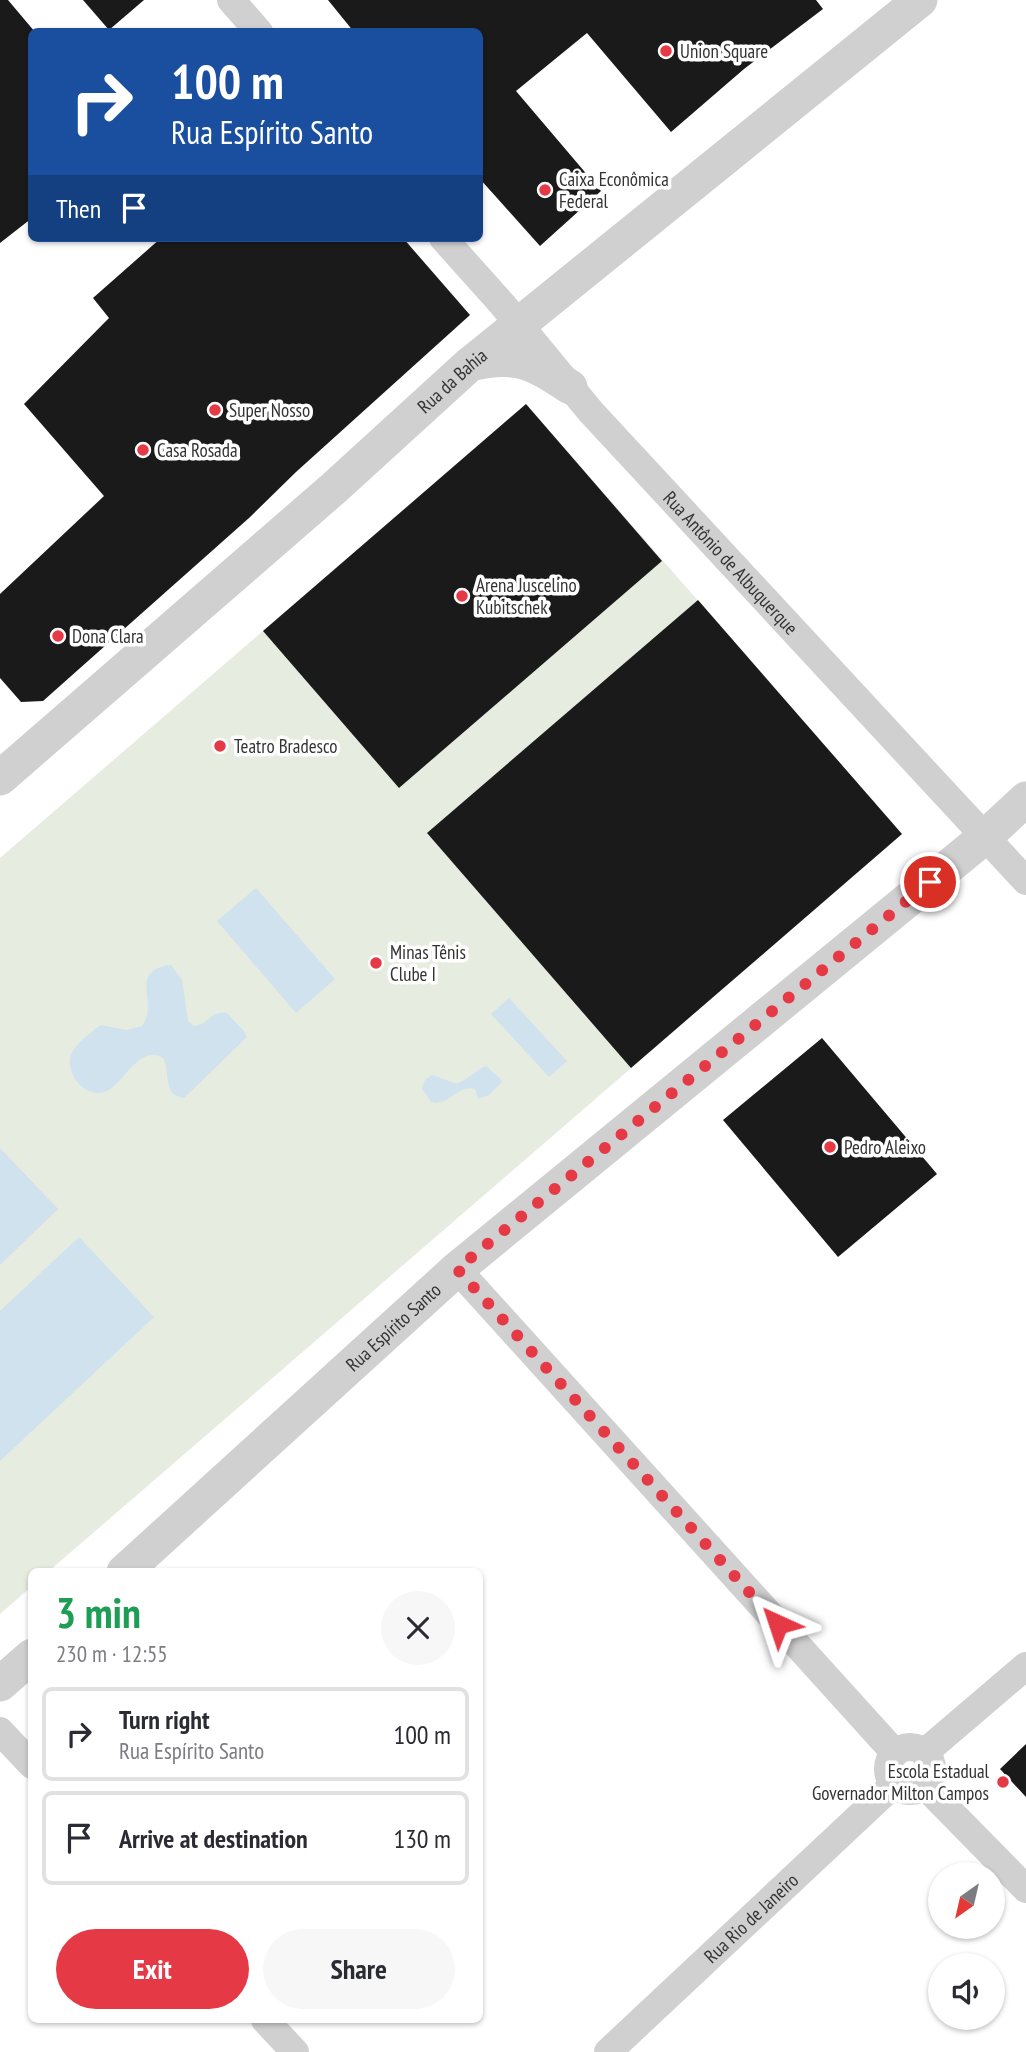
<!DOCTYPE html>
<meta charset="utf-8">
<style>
body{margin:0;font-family:"PT Sans Narrow",sans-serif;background:#f7f7f7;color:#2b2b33;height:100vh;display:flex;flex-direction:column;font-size:26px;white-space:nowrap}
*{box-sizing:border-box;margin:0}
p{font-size:23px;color:#7c7c81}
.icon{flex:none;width:38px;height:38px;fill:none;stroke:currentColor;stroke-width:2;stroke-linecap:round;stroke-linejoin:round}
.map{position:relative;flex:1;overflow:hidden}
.panel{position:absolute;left:28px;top:1568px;width:455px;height:455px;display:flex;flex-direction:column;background:#fff;border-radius:10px;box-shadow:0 2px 5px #0004}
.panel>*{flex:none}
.top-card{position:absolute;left:28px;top:28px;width:455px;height:214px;border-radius:10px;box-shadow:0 2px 5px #0004;background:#1a4fa0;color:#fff;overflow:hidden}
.needle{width:46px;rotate:214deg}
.controls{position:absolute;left:928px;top:1862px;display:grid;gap:14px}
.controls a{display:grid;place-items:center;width:77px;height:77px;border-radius:50%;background:#fff;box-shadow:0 2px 5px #0004;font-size:35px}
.pin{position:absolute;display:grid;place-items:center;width:60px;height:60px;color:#fff;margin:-30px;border:4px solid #fff;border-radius:50%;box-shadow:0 2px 7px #0007}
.me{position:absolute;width:77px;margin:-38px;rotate:318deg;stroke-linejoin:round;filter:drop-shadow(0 0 5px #0008)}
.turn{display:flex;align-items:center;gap:24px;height:147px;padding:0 28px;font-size:32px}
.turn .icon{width:91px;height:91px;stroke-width:2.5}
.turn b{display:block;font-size:49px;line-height:60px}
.then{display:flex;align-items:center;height:66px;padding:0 28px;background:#0003;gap:14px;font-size:26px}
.round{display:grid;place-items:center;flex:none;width:74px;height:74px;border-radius:37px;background:#f7f7f7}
.headline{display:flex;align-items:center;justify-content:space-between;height:119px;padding:0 28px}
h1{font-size:42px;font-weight:700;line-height:52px;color:#1e9e55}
.cta{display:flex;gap:14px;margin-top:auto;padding:14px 28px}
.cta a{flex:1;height:80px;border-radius:42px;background:#e63946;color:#fff;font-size:28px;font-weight:700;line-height:80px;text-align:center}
.cta a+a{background:#f7f7f7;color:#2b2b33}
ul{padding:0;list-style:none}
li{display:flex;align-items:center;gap:21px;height:94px;margin:0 14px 10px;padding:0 14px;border:4px solid #e1e1e2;border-radius:10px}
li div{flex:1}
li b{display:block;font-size:26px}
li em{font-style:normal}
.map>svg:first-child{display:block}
.green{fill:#e6ecdf}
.water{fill:#cfe2ee}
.building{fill:#1a1a1a}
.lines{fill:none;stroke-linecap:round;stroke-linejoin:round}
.minor{stroke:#d0d0d0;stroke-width:28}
.tertiary{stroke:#d0d0d0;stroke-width:35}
.route{stroke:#e63946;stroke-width:12;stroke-dasharray:0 21.6}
.poi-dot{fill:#e63946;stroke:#fff;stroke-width:2.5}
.labels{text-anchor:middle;stroke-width:7;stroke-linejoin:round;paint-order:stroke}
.poi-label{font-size:19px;fill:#333;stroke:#fff;text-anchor:start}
.street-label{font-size:19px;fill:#333;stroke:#fff}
</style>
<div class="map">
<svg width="1026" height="2052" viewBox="0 0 1026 2052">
<rect width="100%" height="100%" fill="#fff"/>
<polygon class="green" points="526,404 902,834 49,1571 32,1572 31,1587 0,1614 0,858"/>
<g class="water">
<polygon points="256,888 335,979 296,1013 217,921"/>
<path d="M 171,965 L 182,980 L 188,1021 L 194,1026 C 210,1024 209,1011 227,1013 L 243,1030 L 247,1037 L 184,1098 C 156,1095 177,1056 155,1055 C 133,1053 123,1086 104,1092 C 84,1098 65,1073 71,1055 C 75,1044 92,1031 101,1025 L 126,1030 L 142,1026 C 144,1023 146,1019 147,1016 C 152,994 133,970 171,965 Z"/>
<polygon points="509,998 567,1061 549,1077 491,1014"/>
<path d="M 486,1066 L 500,1078 L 502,1082 L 489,1095 L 478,1099 L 475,1089 C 457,1084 450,1107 431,1102 L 422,1088 L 425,1080 L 432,1075 C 440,1077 447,1081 455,1083 C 462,1085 476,1069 486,1066 Z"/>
<polygon points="0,1148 58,1209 0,1265"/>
<polygon points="79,1237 154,1317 0,1461 0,1311"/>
</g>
<g class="building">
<polygon points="0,0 8,0 35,32 32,32 32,218 0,243"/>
<polygon points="83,0 144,0 109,30"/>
<polygon points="328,0 816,0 823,9 744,69 671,132 587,33 516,91 601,191 540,246 480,179 480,32 354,32"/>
<polygon points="161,238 403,238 470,315 296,472 249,518 43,701 21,702 0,678 0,594 104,496 24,404 109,318 93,298"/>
<polygon points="526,404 662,561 399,788 263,631"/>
<polygon points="698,600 902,834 631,1068 427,833"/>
<polygon points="822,1038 937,1174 838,1257 723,1120"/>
<polygon points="1026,1744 1026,1797 1000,1769"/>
</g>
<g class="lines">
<g class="minor">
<polyline points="231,0 259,32"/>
<path id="s1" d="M 443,238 L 502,304 L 591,412 L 1026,881"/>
<polyline points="457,1269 895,1753"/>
<polyline points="0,1731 32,1765"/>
<circle cx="910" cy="1769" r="22"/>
<polyline points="924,1753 1026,1666"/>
<polyline points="924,1785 1026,1889"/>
<polyline points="265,2020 295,2052"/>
<path id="s2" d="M 608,2052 L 894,1784"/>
</g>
<g class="tertiary">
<path d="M 470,364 C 516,353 532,362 570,387"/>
<path id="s3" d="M 0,778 L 334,488 L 470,364 L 920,0"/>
<path id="s4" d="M 124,1572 L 457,1269 L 986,836 L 1026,799"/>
<polyline points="0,1684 32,1656"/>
</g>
</g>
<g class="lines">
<polyline class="route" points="778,1624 457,1269 930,882"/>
</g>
<g class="poi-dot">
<circle cx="666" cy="51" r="7"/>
<circle cx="545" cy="190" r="7"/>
<circle cx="215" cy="410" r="7"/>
<circle cx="143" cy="450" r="7"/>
<circle cx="462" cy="596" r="7"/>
<circle cx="58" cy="636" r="7"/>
<circle cx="220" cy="746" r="7"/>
<circle cx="376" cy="963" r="7"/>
<circle cx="830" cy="1147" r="7"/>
<circle cx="1003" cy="1782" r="7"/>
</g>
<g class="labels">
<g class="poi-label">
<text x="680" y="58">Union Square</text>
<text x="559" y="186">Caixa Econômica<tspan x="559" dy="22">Federal</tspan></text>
<text x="229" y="417">Super Nosso</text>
<text x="157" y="457">Casa Rosada</text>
<text x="476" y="592">Arena Juscelino<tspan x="476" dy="22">Kubitschek</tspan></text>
<text x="72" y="643">Dona Clara</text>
<text x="234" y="753">Teatro Bradesco</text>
<text x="390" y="959">Minas Tênis<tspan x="390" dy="22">Clube I</tspan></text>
<text x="844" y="1154">Pedro Aleixo</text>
<text x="989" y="1778" text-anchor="end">Escola Estadual<tspan x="989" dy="22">Governador Milton Campos</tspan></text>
</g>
<g class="street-label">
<text dy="7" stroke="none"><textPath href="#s3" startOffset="602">Rua da Bahia</textPath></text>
<text dy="7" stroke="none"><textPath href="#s1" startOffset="434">Rua Antônio de Albuquerque</textPath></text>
<text dy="7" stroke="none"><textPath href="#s4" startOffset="364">Rua Espírito Santo</textPath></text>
<text dy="7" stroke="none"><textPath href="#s2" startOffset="196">Rua Rio de Janeiro</textPath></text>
</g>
</g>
</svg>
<div class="controls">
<a><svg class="needle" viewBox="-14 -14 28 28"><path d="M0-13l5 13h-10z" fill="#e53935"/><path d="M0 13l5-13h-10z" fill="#7c7c81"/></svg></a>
<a><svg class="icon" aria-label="sound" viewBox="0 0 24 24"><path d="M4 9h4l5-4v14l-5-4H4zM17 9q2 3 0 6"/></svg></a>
</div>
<div class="pin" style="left:930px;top:882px;background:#d93025"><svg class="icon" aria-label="arrive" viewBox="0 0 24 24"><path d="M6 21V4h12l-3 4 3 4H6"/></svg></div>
<svg class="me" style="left:778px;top:1624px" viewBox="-20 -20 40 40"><path d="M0-17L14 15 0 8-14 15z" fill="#e63946" stroke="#fff" stroke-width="4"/></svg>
<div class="top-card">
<div class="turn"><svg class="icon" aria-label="right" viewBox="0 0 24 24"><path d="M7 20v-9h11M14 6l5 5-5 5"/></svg><div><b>100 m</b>Rua Espírito Santo</div></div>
<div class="then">Then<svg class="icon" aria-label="arrive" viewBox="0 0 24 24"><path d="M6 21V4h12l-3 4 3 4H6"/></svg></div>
</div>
<section class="panel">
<div class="headline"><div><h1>3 min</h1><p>230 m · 12:55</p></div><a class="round"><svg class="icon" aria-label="close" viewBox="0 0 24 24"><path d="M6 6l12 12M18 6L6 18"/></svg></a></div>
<ul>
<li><svg class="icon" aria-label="right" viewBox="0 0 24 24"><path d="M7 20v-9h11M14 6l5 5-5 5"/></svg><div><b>Turn right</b><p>Rua Espírito Santo</p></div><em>100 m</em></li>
<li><svg class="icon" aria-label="arrive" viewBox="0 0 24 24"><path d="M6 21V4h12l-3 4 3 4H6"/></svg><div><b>Arrive at destination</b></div><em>130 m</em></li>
</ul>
<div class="cta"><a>Exit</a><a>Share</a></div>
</section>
</div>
